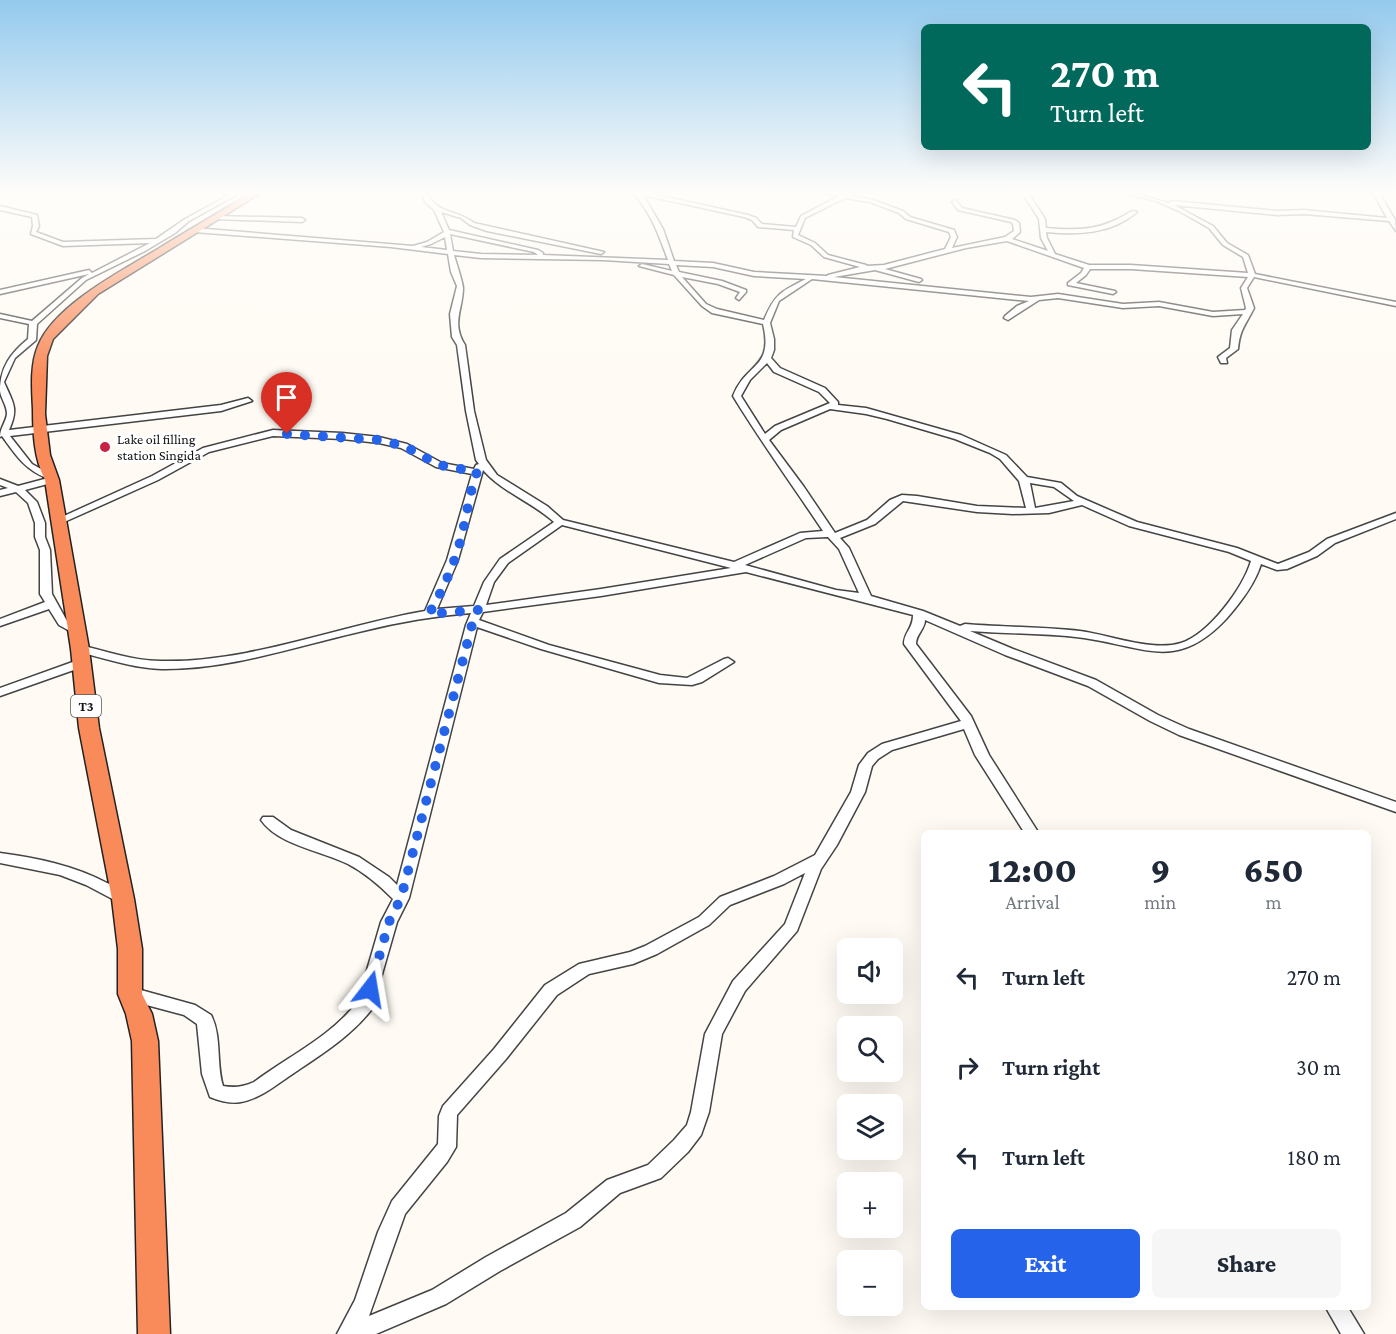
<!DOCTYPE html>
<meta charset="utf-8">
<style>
body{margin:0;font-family:"Crimson Pro",serif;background:#f6f6f7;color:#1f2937;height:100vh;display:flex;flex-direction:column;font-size:22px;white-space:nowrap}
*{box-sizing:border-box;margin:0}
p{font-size:20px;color:#747a83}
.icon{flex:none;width:33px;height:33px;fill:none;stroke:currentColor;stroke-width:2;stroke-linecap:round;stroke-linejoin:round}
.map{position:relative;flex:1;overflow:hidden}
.side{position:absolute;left:921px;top:830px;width:450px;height:480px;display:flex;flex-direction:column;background:#fff;border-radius:9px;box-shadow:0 6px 24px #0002}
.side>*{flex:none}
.guide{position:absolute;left:921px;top:24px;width:450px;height:126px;border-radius:9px;box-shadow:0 6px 24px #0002;background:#00695c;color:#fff;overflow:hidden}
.buttons{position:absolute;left:837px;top:938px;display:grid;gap:12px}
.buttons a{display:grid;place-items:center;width:66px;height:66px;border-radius:9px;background:#fff;box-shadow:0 6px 24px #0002;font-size:30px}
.pin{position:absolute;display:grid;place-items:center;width:51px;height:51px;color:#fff;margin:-62px -26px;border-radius:50% 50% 50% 0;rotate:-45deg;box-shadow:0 0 6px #0007}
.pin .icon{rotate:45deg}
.me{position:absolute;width:66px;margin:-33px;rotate:14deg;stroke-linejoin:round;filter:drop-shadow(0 0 4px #0008)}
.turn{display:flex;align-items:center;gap:21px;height:126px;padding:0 30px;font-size:27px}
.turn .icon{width:78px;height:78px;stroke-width:2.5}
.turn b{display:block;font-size:42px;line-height:51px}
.eta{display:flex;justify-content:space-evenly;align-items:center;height:102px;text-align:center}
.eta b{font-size:36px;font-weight:800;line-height:42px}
.cta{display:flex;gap:12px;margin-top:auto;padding:12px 30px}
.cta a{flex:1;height:69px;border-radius:9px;background:#2563eb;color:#fff;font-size:24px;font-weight:800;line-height:69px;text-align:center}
.cta a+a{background:#f6f6f7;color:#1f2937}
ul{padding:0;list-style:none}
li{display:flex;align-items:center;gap:18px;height:90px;padding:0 30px}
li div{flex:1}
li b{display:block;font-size:22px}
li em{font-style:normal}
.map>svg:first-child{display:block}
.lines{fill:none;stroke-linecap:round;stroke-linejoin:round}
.minor-casing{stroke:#444;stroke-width:3}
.highway-casing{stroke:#222;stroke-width:3}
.minor{fill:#fff;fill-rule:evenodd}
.highway{fill:#f98a59;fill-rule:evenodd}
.route{stroke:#2563eb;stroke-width:10;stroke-dasharray:0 18}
.poi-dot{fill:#c72243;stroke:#fff;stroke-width:2}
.labels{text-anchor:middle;stroke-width:6;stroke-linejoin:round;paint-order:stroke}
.far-poi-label{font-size:14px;fill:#111;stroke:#fff;text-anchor:start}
.shield{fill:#fff;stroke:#585858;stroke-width:1.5}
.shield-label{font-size:14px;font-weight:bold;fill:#111}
</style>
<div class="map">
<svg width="1396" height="1334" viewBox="0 0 1396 1334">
<rect width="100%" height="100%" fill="#fffbf4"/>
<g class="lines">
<defs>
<g id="minor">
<path d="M 216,191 L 243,191 L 259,194 L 256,196 L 238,194 L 189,221 L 175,233 L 145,251 L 86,280 L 37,324 L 36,340 L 15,358 L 4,382 C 13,403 19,408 9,430 L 221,405 L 248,398 L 252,401 L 221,411 L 10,436 L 32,464 L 52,475 L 47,478 C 25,470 15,454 2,436 L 0,437 C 0,428 6,422 7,414 C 7,405 1,399 0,391 C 0,367 11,353 28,339 L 29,324 L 0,318 L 0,314 L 32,321 L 82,278 L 89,274 L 0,294 L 0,290 L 89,270 L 92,273 L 150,243 L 63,246 L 31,234 L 33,226 L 32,217 L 0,210 L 0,206 L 37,215 L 39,226 L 36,232 L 63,242 L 156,239 L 185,219 L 231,194 Z"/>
<path d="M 421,191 L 427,191 C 434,214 456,209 474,223 L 604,252 L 601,254 L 487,231 L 470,225 L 461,218 L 441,212 L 449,230 L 538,250 L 543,253 L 543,255 L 668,260 C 659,235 650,210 631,191 L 639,191 L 748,215 L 756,218 L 762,224 L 796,227 L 801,216 L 839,196 L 820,191 L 843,194 L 845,191 L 851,191 L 848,195 L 873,200 L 903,211 L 910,217 L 954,230 L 957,237 L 952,248 L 1005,237 L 1014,231 L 1013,224 L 1011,222 L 958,210 L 952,202 L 955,200 L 962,208 L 1015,220 L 1019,223 L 1020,232 L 1012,239 L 1048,251 L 1041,238 L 1039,219 L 1021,191 L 1027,191 L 1045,219 L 1046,228 C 1081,231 1102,230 1132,211 L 1137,212 C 1111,234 1079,235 1046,232 L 1047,238 L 1055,254 L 1089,265 L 1131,265 L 1248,273 L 1243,257 L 1223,245 L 1209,228 L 1179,211 L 1156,201 L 1116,191 L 1125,191 L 1169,203 L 1172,201 L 1277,211 L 1304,210 L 1387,218 L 1372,191 L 1378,191 L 1395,220 L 1396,231 L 1389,221 L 1304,214 L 1277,215 L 1174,205 L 1213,226 L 1227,243 L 1248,255 L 1255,274 L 1396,302 L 1396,306 L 1254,277 L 1247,288 L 1254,308 C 1245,326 1240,329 1238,349 L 1226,358 L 1227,363 L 1221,363 L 1218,357 L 1230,348 L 1232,330 L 1243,314 L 1213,316 L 1159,306 L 1123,308 L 1058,298 L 1039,300 L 1008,320 L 1004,318 L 1005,316 L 1017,306 L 1029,301 L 812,279 L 779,301 L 770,323 L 774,339 L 774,350 L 771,358 L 780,368 L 825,388 L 838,402 L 838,405 L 866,408 L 961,435 L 1006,455 L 1027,477 L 1061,483 L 1077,496 L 1137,522 L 1237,548 L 1278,564 L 1309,552 L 1327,539 L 1396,513 L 1396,519 L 1335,543 L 1317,556 L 1287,569 L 1277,570 L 1261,564 C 1255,584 1240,603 1227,618 C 1177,672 1146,647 1084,638 C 1046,633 1008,634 970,631 L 1013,649 L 1096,680 L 1158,715 L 1189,729 L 1396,802 L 1396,812 L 1179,735 L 1150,721 L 1088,686 L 1005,655 L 925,620 C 925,629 916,634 916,644 L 971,716 L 989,755 L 1038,832 L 1024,832 L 975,755 L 964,729 L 892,750 L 878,759 L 872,766 L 865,792 L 837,845 L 821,869 L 797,931 L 745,991 L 722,1034 L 709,1112 L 701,1135 L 688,1152 L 661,1178 L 620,1193 L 580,1227 L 500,1271 L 446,1304 L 376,1334 L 337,1334 L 355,1300 L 378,1232 L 392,1201 L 438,1144 L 439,1116 L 443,1106 L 494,1049 L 545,985 L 579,964 L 630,952 L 645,946 L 699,917 L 720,897 L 774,876 L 815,855 L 851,792 L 859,765 L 868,753 L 882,744 L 961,721 L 904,644 C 904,632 913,629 913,615 L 746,572 L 601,596 L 483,612 L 479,620 L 549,645 L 660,675 L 687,678 L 724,659 L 728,658 L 734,662 L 702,682 L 692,685 L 659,683 L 541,649 L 477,627 L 409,898 L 397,922 L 372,1009 C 351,1036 322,1054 294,1073 C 277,1084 262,1098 241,1102 C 230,1104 220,1101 210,1097 L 202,1074 L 197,1024 L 184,1015 L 124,999 L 122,994 L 124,989 L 130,987 L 195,1005 L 211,1015 C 222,1036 216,1064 223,1086 C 234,1088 243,1087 254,1082 C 289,1056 332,1036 358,1001 L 381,922 L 393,899 C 380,886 365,873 348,864 C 322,851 278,845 261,820 L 263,817 L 273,817 L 291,830 L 359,857 L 389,877 L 397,885 L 466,625 L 471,613 C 434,616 399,622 363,631 C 297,646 230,670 161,669 C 133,668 103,658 76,651 L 74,649 L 80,645 C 106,651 133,661 161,661 C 249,663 338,626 425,611 L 447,560 L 472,474 L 436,467 L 401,448 L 379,443 L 342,439 L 273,436 L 209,452 L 158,480 L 62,523 L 54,523 L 53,521 L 152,476 L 203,448 L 273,430 L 342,433 L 379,437 L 407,444 L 442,463 L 474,469 L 476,465 L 479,464 L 476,460 L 466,411 L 457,345 L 452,337 L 450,314 L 457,286 L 451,272 L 448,254 L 391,247 L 194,232 L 191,230 L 194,228 L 413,246 L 427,242 L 444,232 L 434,210 L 425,202 ZM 643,195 L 744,217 L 752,220 L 758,227 L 794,230 L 793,237 L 811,245 L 824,257 L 860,267 L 828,275 L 827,276 L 754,272 L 713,263 L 674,261 L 663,229 ZM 845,198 L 870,202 L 899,213 L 906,219 L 949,232 L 951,237 L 945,249 L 884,265 L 867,266 L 866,265 L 828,255 L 815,243 L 798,235 L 805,218 ZM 450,234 L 534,252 L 538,255 L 481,254 L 453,251 ZM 445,237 L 447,250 L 421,247 L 431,244 ZM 1007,241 L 1084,268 L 1081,273 L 1068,283 L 1068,285 L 1113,294 L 1116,292 L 1115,291 L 1076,283 L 1086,275 L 1090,269 L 1131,269 L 1248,277 L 1241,288 L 1246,308 L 1245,310 L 1213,312 L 1159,302 L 1123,304 L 1058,294 L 1031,297 L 834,277 L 875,270 L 919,282 L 922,280 L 921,279 L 885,269 L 966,248 ZM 454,255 L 481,258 L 603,260 L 669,264 L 672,271 L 642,264 L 639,266 L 674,275 L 702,306 L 712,313 L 763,324 C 774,369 746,362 733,396 C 761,442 793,486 823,531 L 800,533 L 734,562 L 563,520 L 547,506 L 497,475 L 486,460 L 474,411 L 465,345 C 451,323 463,309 463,288 C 463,283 456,262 454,255 ZM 676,265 L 713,267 L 754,276 L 806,279 C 780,292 775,294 764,320 L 717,309 L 706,304 L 682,277 L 718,284 L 740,292 L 736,298 L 739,300 L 746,292 L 746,290 L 722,281 L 679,272 ZM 767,363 L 774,372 L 819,392 L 830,403 L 775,426 L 765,434 L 741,396 L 750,380 ZM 830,409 L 866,414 L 887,419 L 955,439 L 990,453 L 1000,459 L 1019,481 L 1026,508 L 977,506 L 917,496 L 902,495 L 890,500 L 867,520 L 835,533 L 804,487 L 769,440 L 781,430 ZM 483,470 C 502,492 532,502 554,522 L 500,559 L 484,582 L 474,606 L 437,609 L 458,560 ZM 1030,483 L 1054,487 L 1074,501 L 1035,508 ZM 903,501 L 977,512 L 1013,514 L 1049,513 L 1082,505 L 1129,526 L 1229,552 L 1251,561 C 1243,588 1209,634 1181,643 C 1152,652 1110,635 1080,631 C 1042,627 1003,627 965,624 L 960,626 L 923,611 L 871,596 L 849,548 L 840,538 L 875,524 ZM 562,525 L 731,568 L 601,589 L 486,605 L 494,582 L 508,563 ZM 828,537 L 839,549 L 859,593 L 836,590 L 745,565 L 806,538 ZM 805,873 L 785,924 L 733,981 L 705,1034 L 691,1112 L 687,1125 L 674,1140 L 648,1165 L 607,1180 L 566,1213 L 486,1257 L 432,1290 L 369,1316 L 405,1214 L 447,1162 L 456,1147 L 457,1115 L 506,1059 L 557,995 L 589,974 L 633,964 L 657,954 L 709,925 L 730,905 L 784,884 Z"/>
<polygon points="217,216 302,218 305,220 302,222 215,219"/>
<polygon points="52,477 55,478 55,482 25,490 37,502 45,523 45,537 50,550 52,594 67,621 83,632 77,635 59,625 49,609 0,626 0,619 45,602 40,594 40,550 35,537 35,523 28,503 16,492 0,496 0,490 8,488 0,485 0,479 18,486"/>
<polygon points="81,659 87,663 85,666 0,696 0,688"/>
<path d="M 0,853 C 37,858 73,865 107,883 C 115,886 125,891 130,898 L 127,902 L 122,904 L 86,885 L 60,875 L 0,863 Z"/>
<polygon points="1325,1306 1347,1306 1364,1334 1341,1334"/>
</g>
<path id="highway" d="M 255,191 L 264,191 L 98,294 L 53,339 L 47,356 L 45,414 L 50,455 L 59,480 L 89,649 L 99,728 L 134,899 L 142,949 L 142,994 L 152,1014 L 158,1041 L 170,1334 L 138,1334 L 132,1041 L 126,1014 L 118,994 L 118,949 L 112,899 L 79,728 L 71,649 L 45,480 C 34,458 33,433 33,409 C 32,389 30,365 38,346 C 55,304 124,270 161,247 C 192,228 223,210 255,191 Z"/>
</defs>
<use href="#minor" class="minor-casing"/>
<use href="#highway" class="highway-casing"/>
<use href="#minor" class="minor"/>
<use href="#highway" class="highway"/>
</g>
<linearGradient id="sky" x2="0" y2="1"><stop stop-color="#94caee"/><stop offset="0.51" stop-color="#fffdfa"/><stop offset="1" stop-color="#fffdfa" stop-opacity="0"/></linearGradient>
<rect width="1396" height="378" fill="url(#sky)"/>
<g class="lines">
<path class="route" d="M 287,434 L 379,440 L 404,446 L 439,465 L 477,472 C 468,497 466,524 458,549 C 451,572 441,593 429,614 L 478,610 L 472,625 L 401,898 L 389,922 L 370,989"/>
</g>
<circle class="poi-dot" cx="105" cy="447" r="6"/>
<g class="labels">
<g class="far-poi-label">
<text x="117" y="444">Lake oil filling<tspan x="117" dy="16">station Singida</tspan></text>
</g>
<rect class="shield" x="71" y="695" width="30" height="22" rx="4.5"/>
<g class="shield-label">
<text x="86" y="711">T3</text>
</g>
</g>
</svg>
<div class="buttons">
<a><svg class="icon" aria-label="sound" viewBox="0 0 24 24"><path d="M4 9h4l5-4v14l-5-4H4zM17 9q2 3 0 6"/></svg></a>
<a><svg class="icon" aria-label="search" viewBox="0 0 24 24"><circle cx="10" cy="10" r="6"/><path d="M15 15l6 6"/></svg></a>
<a><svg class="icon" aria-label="layers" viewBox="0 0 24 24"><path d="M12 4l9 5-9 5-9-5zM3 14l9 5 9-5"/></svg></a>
<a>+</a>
<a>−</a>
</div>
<div class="pin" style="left:287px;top:434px;background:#d93025"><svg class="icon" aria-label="arrive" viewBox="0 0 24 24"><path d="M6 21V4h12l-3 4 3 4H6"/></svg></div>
<svg class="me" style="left:370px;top:989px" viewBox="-20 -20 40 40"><path d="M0-17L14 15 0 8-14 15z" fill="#2563eb" stroke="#fff" stroke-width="4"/></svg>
<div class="guide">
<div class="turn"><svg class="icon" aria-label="left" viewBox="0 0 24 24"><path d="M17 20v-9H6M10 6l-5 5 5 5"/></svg><div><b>270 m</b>Turn left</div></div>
</div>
<section class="side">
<div class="eta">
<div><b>12:00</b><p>Arrival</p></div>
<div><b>9</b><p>min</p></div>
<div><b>650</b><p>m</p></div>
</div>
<ul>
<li><svg class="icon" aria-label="left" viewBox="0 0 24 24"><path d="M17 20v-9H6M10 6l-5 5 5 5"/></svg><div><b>Turn left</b></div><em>270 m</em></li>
<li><svg class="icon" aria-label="right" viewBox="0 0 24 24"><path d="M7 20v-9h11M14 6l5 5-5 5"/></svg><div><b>Turn right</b></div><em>30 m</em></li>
<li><svg class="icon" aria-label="left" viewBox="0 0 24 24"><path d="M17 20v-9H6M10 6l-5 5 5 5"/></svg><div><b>Turn left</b></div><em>180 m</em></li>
</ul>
<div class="cta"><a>Exit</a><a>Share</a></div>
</section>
</div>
